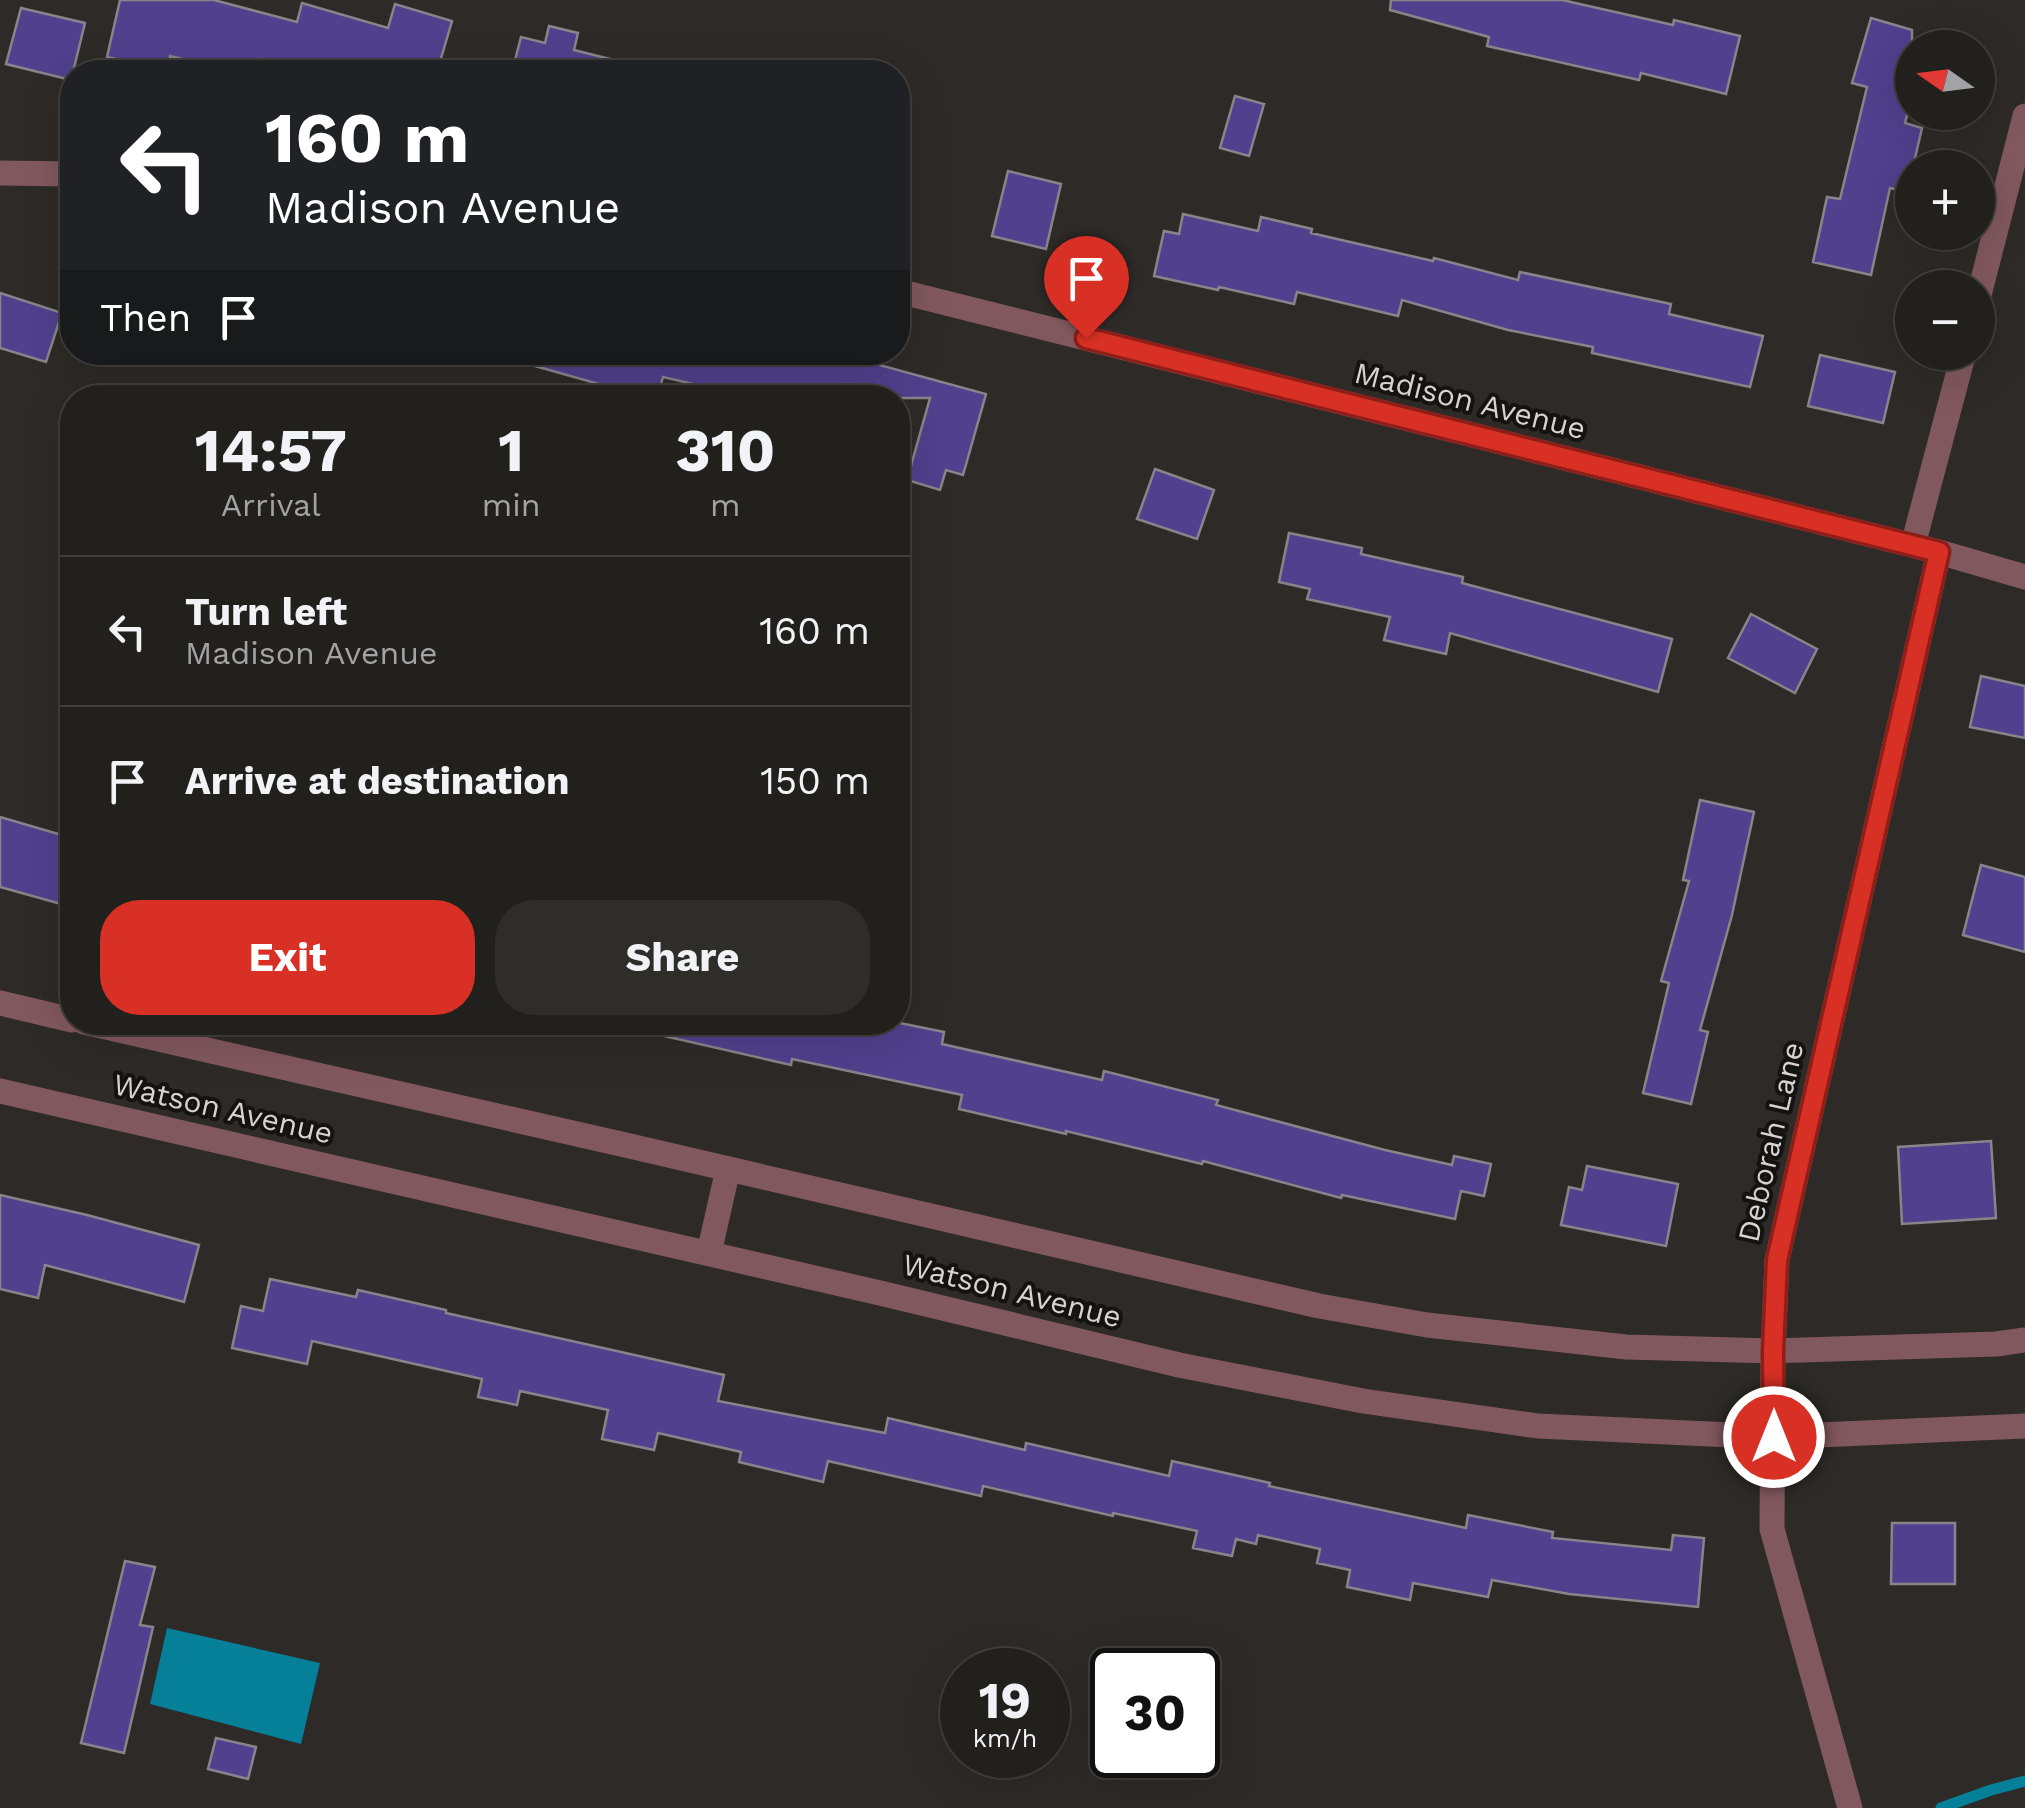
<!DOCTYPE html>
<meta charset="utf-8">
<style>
body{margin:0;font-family:"Work Sans",sans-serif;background:#2e2d2a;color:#f1f3f6;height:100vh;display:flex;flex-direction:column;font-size:38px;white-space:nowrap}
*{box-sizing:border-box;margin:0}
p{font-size:32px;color:#a2a3a4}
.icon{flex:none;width:55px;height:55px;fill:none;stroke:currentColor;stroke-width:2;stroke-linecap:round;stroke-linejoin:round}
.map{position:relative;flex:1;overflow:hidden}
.details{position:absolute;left:60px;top:385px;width:850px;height:650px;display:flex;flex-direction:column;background:#22201d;border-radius:40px;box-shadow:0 10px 40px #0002,0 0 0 2px #3f3e3b}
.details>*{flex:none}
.top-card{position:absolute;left:60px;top:60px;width:850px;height:305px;border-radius:40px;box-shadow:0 10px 40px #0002,0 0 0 2px #3f3e3b;background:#202124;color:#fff;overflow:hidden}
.needle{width:65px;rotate:284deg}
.tools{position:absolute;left:1895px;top:30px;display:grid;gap:20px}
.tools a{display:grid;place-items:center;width:100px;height:100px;border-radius:50%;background:#22201d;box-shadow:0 10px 40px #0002,0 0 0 2px #3f3e3b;font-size:50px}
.speed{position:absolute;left:940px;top:1648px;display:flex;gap:20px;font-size:50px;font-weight:700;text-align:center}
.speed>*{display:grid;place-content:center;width:130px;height:130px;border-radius:50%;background:#22201d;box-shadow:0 10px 40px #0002,0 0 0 2px #3f3e3b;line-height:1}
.speed small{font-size:25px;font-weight:400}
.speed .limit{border:5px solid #111;border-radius:15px;background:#fff;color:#111}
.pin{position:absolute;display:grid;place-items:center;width:85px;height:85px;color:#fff;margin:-102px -42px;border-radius:50% 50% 50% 0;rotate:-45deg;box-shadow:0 0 10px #0007}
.pin .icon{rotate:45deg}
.me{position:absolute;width:110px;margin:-55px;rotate:0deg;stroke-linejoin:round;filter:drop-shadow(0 0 8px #0008)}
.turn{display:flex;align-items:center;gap:35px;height:210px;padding:0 40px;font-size:45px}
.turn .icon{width:130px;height:130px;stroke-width:2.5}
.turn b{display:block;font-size:70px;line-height:85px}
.then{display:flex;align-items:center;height:95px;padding:0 40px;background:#0003;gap:20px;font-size:38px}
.eta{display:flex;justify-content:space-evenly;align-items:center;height:170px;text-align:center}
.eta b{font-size:60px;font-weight:700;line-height:70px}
.primary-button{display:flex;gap:20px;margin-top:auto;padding:20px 40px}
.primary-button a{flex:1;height:115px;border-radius:40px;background:#d93025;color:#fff;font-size:40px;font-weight:700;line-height:115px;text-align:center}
.primary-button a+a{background:#2e2d2a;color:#f1f3f6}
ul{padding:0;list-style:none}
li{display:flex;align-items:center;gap:30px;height:150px;padding:0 40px;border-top:2px solid #3f3e3b}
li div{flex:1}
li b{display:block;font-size:38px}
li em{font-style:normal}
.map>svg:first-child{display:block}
.water{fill:#058098}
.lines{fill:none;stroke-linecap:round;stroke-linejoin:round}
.stream{stroke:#058098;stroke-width:11}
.building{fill:#50408d;stroke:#86858a;stroke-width:2.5}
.minor{stroke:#81585e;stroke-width:25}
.route-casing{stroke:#8d1f18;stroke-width:25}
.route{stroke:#d93025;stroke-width:18}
.labels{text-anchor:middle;stroke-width:8;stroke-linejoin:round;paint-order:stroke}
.street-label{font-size:30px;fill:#d6d4d2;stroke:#141312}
</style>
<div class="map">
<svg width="2025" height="1808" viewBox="0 0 2025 1808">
<rect width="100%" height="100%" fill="#2d2a27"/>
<polygon class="water" points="167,1628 320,1663 301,1744 150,1704"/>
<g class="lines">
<polyline class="stream" points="1941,1808 1991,1790 2025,1781"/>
</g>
<g class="building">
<polygon points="120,0 214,0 297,22 302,3 388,28 395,4 452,21 437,72 381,72 351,64 349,72 306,72 259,59 256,72 236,72 170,56 167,71 107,57"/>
<polygon points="1391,0 1562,0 1673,25 1674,20 1740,36 1726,94 1641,73 1639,80 1487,46 1489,37 1390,10"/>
<polygon points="21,8 85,23 71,80 6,64"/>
<polygon points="1871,18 1912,30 1912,96 1905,123 1922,128 1907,192 1890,188 1871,275 1813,262 1827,197 1840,199 1867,87 1852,83"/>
<polygon points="549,26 578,33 574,50 618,61 617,72 512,72 521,37 545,43"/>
<polygon points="1235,96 1264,104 1249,156 1220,148"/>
<polygon points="1008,171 1061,184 1046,249 992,236"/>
<polygon points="1183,214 1258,231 1261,217 1312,229 1311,233 1433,261 1434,258 1518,280 1520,272 1671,304 1669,314 1763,336 1750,387 1592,353 1593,347 1508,330 1402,300 1398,316 1297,292 1294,304 1219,287 1218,290 1154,276 1164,231 1179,234"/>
<polygon points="0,293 62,313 46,362 0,348"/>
<polygon points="522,352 832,352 986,394 963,475 946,470 940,490 907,480 930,398 753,398 663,377 657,398 648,398 521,362"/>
<polygon points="1820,355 1895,372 1883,423 1808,406"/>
<polygon points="1155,469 1214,490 1197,539 1137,519"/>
<polygon points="1289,533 1362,548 1361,554 1463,577 1462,583 1672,639 1658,692 1450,633 1446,654 1384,640 1390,617 1307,599 1310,589 1279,582"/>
<polygon points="1751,614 1817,649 1795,693 1728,658"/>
<polygon points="1981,676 2025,686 2025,738 1970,727"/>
<polygon points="1700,800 1754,812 1732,915 1700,1030 1708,1032 1691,1104 1643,1093 1669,983 1661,981 1689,881 1683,880"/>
<polygon points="0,817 72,838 72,907 0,887"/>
<polygon points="1981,865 2025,877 2025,952 1963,935"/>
<polygon points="661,1022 895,1022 944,1032 942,1044 1102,1080 1104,1071 1218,1100 1216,1105 1385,1150 1452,1165 1454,1156 1491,1164 1484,1196 1461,1191 1455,1219 1342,1195 1341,1198 1203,1161 1202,1164 1066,1131 1066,1134 959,1109 962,1095 792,1059 791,1065 660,1035"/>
<polygon points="1991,1141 1996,1218 1902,1224 1898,1147"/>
<polygon points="1587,1166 1678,1184 1666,1246 1561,1225 1569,1187 1582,1190"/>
<polygon points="0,1195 87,1215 199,1245 184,1302 45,1265 38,1298 0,1289"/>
<polygon points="270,1279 356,1297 358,1290 446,1310 446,1313 724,1375 718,1401 885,1433 888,1418 1025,1450 1026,1443 1169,1476 1172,1461 1270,1483 1269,1486 1466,1528 1468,1515 1553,1532 1552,1538 1671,1550 1673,1535 1704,1538 1698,1607 1569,1594 1492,1580 1488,1597 1413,1583 1410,1600 1347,1587 1350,1570 1317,1563 1320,1549 1258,1535 1256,1544 1236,1539 1232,1556 1193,1548 1197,1531 1113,1513 1113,1516 983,1486 981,1496 828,1461 823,1482 739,1462 741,1452 658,1433 654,1450 602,1439 608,1410 520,1391 517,1405 478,1397 482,1379 312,1341 307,1364 232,1348 241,1306 263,1311"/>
<polygon points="1892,1523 1955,1523 1955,1584 1891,1584"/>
<polygon points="125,1561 155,1567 140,1625 153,1627 124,1753 81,1743"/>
<polygon points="216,1738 256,1747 248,1779 208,1769"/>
</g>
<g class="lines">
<g class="minor">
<polyline points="0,173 72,174"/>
<polyline points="898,291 1939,552 2025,577"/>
<polyline points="1978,299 2025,116"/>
<polyline points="1913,545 1964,352"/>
<polyline points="0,1003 72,1020"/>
<polyline points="84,1022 621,1144 1319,1306 1427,1325 1626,1347 1773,1351 1996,1344 2025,1340"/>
<polyline points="0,1091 880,1293 1179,1365 1363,1401 1538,1426 1774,1437 2025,1426"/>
<polyline points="709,1253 728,1169"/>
<polyline points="1850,1808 1772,1529 1773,1351 1777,1260 1939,552"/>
</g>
</g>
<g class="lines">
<defs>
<polyline id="route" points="1086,338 1939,552 1777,1260 1773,1351 1774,1437"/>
</defs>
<use href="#route" class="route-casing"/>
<use href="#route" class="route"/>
</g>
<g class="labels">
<g class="street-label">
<text transform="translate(1470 401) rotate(14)" y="10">Madison Avenue</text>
<text transform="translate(223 1109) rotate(13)" y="10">Watson Avenue</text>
<text transform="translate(1771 1142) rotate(-77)" y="10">Deborah Lane</text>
<text transform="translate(1012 1291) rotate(14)" y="10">Watson Avenue</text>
</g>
</g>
</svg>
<div class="tools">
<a><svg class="needle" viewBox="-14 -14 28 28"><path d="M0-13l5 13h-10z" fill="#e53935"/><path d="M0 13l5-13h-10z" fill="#a2a3a4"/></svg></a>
<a>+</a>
<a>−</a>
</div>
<div class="speed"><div>19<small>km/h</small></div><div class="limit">30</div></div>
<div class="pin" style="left:1086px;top:338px;background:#d93025"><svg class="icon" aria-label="arrive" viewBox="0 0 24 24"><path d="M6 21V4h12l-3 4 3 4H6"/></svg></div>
<svg class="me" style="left:1774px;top:1437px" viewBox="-20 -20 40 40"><circle r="17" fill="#d93025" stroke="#fff" stroke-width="3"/><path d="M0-11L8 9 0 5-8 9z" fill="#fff"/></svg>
<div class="top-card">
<div class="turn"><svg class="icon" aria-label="left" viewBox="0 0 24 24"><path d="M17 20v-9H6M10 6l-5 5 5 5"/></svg><div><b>160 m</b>Madison Avenue</div></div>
<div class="then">Then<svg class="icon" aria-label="arrive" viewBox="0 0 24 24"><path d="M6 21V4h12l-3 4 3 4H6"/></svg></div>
</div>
<section class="details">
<div class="eta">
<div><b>14:57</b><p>Arrival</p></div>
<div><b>1</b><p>min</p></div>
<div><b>310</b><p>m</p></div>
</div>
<ul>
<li><svg class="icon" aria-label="left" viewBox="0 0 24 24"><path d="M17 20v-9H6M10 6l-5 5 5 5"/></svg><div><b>Turn left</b><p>Madison Avenue</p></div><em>160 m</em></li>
<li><svg class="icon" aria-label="arrive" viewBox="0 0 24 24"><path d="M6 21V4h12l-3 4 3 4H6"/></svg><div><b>Arrive at destination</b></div><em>150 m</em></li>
</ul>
<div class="primary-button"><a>Exit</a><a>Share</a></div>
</section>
</div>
